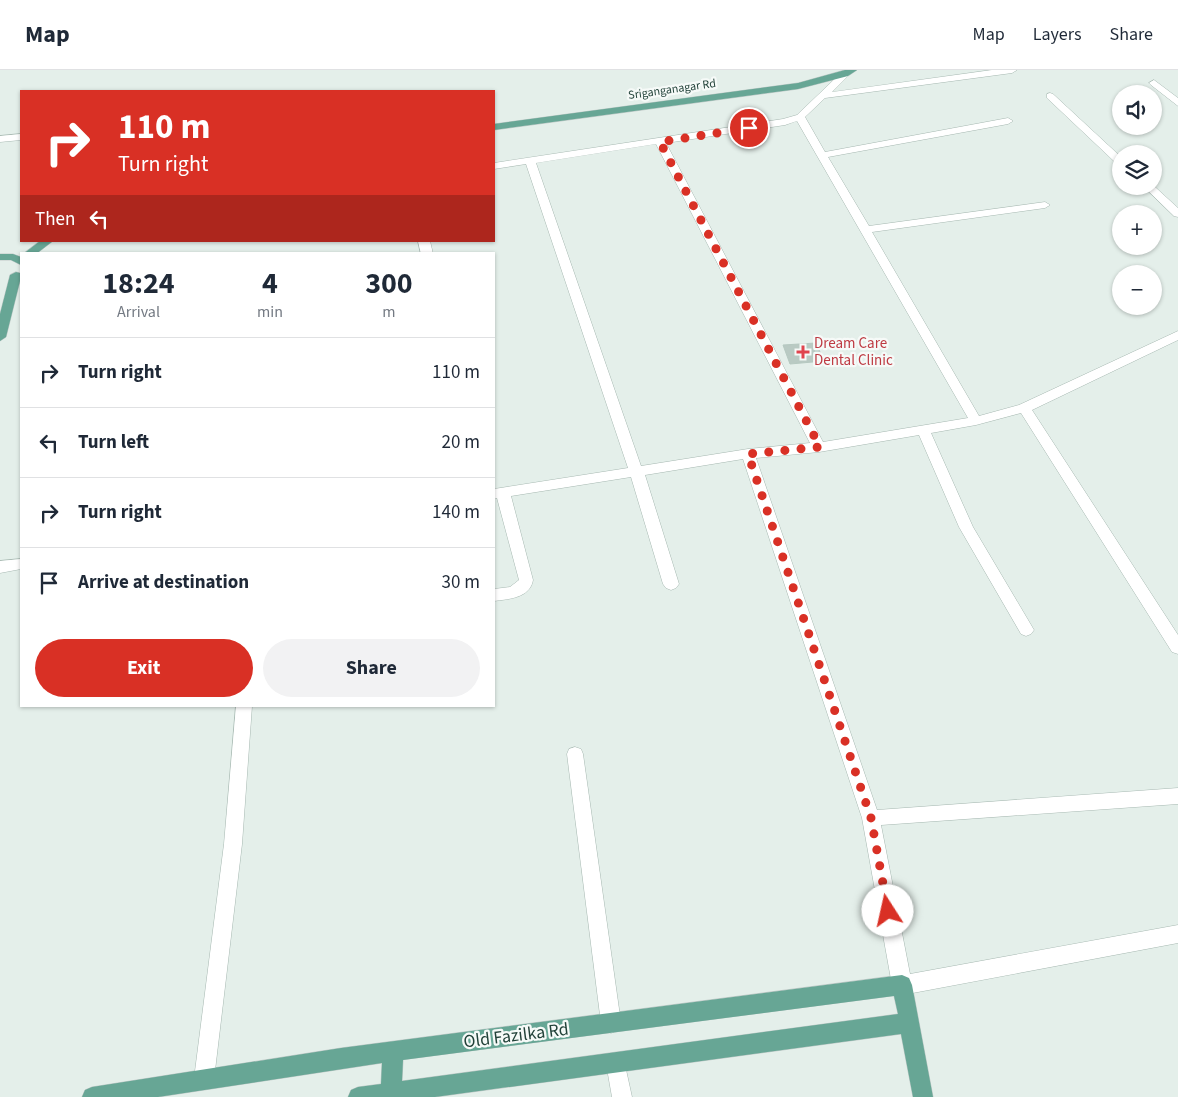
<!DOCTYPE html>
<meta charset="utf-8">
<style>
body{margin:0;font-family:"Source Sans 3",sans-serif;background:#f2f2f3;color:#1f2937;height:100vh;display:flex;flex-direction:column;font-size:19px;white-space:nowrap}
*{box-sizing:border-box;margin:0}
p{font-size:16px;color:#747a83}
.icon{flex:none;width:28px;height:28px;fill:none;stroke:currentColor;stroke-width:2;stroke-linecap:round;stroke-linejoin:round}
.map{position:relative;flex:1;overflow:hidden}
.panel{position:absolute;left:20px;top:182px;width:475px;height:455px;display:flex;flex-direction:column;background:#fff;border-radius:0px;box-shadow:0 1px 4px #0004}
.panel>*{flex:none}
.guide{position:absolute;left:20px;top:20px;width:475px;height:152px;border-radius:0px;box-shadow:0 1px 4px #0004;background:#d93025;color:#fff;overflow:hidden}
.tools{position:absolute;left:1112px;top:15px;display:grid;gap:10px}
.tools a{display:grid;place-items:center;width:50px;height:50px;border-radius:50%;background:#fff;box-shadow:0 1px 4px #0004;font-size:25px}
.pin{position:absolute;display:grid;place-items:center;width:42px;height:42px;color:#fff;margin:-21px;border:2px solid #fff;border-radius:50%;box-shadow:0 1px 5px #0007}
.me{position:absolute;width:55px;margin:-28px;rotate:350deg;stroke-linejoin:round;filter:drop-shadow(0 0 4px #0008)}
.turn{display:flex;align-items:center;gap:18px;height:105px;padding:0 15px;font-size:22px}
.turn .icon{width:65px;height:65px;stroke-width:2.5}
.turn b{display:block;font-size:35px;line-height:42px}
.then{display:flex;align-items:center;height:48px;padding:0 15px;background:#0003;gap:10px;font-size:19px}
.eta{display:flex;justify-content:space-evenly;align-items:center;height:85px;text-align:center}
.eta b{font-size:30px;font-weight:700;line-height:35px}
.action{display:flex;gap:10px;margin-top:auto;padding:10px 15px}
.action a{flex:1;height:58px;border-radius:30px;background:#d93025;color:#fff;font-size:20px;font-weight:700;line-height:58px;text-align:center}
.action a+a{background:#f2f2f3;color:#1f2937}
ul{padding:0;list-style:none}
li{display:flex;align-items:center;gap:15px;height:70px;padding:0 15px;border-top:1px solid #e0e1e3}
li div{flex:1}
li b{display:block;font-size:19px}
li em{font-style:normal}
header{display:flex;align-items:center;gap:30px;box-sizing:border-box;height:70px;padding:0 25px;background:#fff;border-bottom:1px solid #e0e1e3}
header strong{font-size:24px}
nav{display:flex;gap:28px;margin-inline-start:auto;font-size:18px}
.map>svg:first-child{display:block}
.building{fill:#b9cac3;stroke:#b6c9c1}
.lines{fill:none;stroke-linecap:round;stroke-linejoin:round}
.minor-casing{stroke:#a6b8b1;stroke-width:1}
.major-casing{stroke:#c1cac8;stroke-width:1}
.minor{fill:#fff;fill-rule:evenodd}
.major{fill:#67a695;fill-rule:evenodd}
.route{stroke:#d93025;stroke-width:9;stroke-dasharray:0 16.2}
.health-dot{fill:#e0444e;stroke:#f6faf8;stroke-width:2}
.labels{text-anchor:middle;stroke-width:4.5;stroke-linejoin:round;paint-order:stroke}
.far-street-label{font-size:12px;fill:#224239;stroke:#f6faf8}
.health-label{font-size:15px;fill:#be3a42;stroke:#f6faf8;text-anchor:start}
.near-street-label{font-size:18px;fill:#224239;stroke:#f6faf8}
</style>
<header>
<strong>Map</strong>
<nav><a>Map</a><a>Layers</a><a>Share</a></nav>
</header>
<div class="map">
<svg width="1178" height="1027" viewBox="0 0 1178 1027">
<rect width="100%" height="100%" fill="#e4efea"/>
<polygon class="building" points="816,273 824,291 790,294 783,275"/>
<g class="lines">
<defs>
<g id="minor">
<path d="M 992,0 L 1017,0 L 1012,3 L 825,28 L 805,47 L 825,82 L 1008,48 L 1013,51 L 1008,54 L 828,87 L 869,156 L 1045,132 L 1050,135 L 1045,138 L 872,162 L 979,346 L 1019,335 L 1178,261 L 1178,270 L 1032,340 L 1178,565 L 1178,584 L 1172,582 L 1021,343 L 976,355 L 931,363 L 973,457 L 1034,560 L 1031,564 L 1026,566 L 1021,564 L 959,457 L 919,365 L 819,382 L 756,388 L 877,740 L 1178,718 L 1178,734 L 881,755 L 910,904 L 1178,855 L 1178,873 L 902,925 L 895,922 L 892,915 L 862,748 L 743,389 L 645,405 L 679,514 L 676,518 L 671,520 L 666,518 L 663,514 L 631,407 L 511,426 L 533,510 C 530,528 509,529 494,531 L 494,519 L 510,517 L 519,510 L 497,428 L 494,429 L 494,419 L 628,398 L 526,94 L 494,99 L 494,93 L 783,49 L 797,45 L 842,2 L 845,1 L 850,4 L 832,22 ZM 797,51 L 968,348 L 823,372 L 666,73 L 785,55 ZM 656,74 L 810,373 L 748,379 L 641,396 L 536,93 Z"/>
<polygon points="1154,10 1178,28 1178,36 1151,15 1149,13"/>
<polygon points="1050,23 1053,24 1121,87 1121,95 1117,94 1047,28 1047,24"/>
<polygon points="21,64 21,70 0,72 0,66"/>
<polygon points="1143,116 1154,116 1178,138 1178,147 1174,146"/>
<polygon points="418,171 430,171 433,184 421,184"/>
<polygon points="21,489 21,499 0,503 0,491"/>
<polygon points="236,636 252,636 242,774 214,1009 211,1016 204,1019 197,1016 194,1009 224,774"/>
<polygon points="575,677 581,679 583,684 621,953 618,960 611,963 604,960 601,953 567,684 569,679"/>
<polygon points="616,983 623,986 632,1027 612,1027 606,993 609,986"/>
</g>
<g id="major">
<polygon points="845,0 857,0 848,6 798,19 494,60 494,54 798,13"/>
<polygon points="40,171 53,171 36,184 23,184"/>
<polygon points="0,184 13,184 21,187 21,195 11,190 0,190"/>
<polygon points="16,202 20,203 21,207 6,267 0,271 0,244 10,205"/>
<path d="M 902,905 L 909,908 L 912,915 L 933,1027 L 913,1027 L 901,964 L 435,1027 L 348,1027 L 351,1020 L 358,1017 L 381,1014 L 382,993 L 158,1027 L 82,1027 L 85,1020 L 92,1017 L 341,978 ZM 894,926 L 898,944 L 402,1011 L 403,990 Z"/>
</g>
</defs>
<use href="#minor" class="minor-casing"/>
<use href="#major" class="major-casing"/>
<use href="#minor" class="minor"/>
<use href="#major" class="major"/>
</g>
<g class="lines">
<polyline class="route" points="749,58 660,72 820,377 748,384 871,748 888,841"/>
</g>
<path class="health-dot" d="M800.5 274.5h5v5h5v5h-5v5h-5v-5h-5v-5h5z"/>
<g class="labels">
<g class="far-street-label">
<text transform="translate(672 19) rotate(-8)" y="4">Sriganganagar Rd</text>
</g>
<g class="health-label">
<text x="814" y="278">Dream Care<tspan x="814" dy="17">Dental Clinic</tspan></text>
</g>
<g class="near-street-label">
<text transform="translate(516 965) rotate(-7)" y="6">Old Fazilka Rd</text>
</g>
</g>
</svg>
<div class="tools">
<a><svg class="icon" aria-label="sound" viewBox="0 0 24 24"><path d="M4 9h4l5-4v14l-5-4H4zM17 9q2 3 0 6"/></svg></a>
<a><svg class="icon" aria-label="layers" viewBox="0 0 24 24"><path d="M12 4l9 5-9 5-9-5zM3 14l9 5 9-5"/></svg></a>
<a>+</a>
<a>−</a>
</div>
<div class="pin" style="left:749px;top:58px;background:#d93025"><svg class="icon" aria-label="arrive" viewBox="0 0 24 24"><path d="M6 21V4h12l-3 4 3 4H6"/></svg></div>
<svg class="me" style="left:888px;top:841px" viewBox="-20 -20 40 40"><circle r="19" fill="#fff"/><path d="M0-13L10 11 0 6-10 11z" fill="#d93025"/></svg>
<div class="guide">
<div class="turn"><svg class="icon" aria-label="right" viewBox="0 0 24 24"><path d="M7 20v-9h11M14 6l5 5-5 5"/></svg><div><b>110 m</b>Turn right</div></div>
<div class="then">Then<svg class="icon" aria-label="left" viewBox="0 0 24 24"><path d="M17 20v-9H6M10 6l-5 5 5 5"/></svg></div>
</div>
<section class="panel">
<div class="eta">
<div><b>18:24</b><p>Arrival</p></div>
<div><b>4</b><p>min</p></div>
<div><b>300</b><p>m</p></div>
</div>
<ul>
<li><svg class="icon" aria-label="right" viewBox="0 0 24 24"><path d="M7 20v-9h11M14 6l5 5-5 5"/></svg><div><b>Turn right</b></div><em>110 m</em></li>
<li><svg class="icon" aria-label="left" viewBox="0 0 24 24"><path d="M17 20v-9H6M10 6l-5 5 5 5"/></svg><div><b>Turn left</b></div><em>20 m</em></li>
<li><svg class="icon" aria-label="right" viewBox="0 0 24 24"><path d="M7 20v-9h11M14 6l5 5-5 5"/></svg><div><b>Turn right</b></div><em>140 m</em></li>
<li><svg class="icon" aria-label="arrive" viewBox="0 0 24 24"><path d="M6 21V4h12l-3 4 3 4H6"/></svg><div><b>Arrive at destination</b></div><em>30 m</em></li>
</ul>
<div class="action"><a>Exit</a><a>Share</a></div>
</section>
</div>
